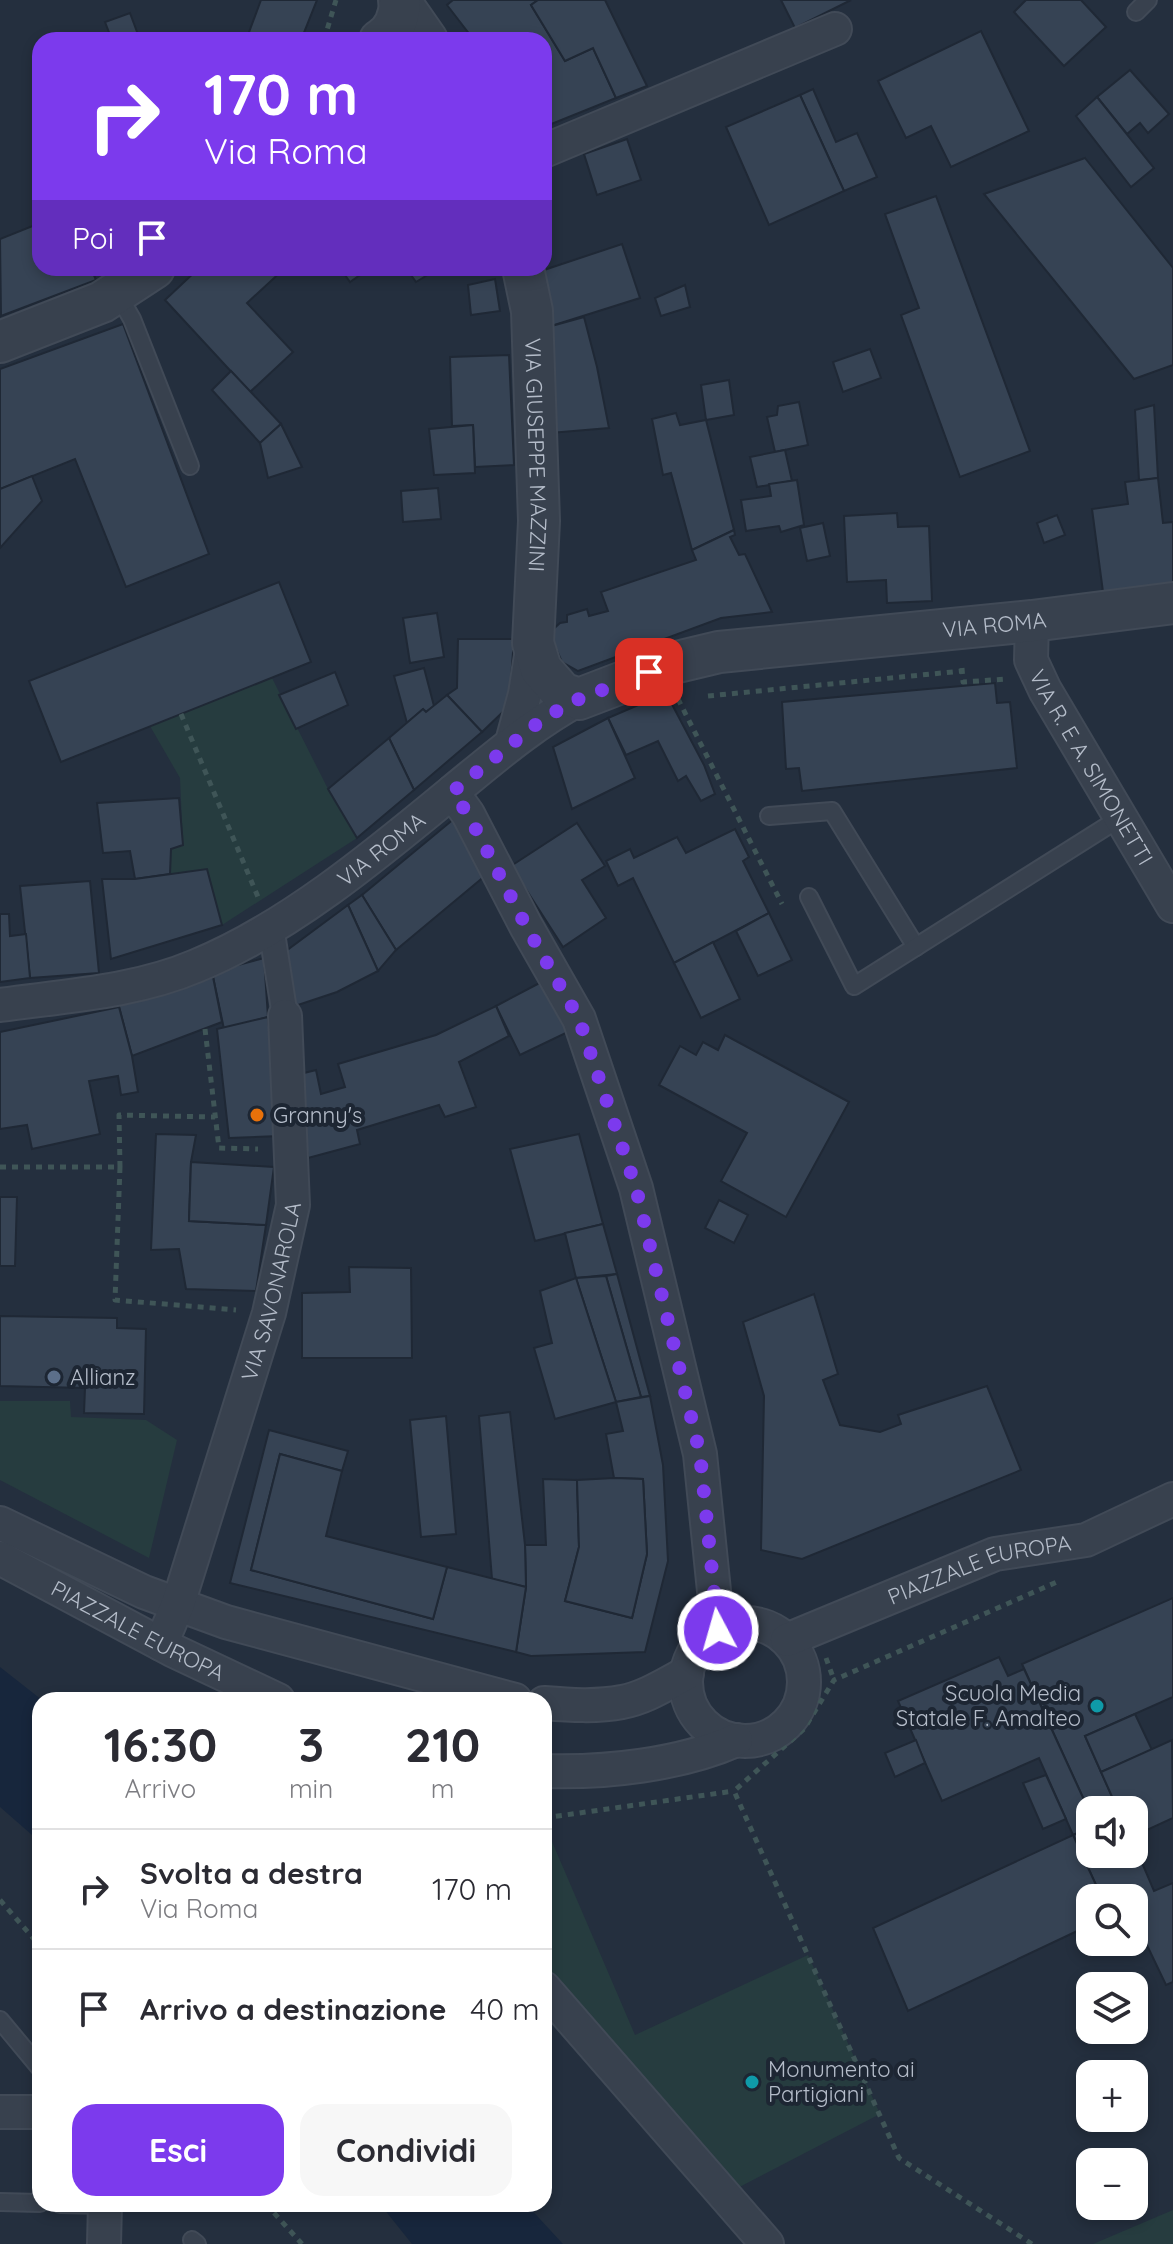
<!DOCTYPE html>
<html lang="it">
<meta charset="utf-8">
<style>
body{margin:0;font-family:Quicksand,sans-serif;background:#f7f7f7;color:#2b2b33;height:100vh;display:flex;flex-direction:column;font-size:30px;white-space:nowrap}
*{box-sizing:border-box;margin:0}
p{font-size:26px;color:#7c7c81}
.icon{flex:none;width:44px;height:44px;fill:none;stroke:currentColor;stroke-width:2;stroke-linecap:round;stroke-linejoin:round}
.map{position:relative;flex:1;overflow:hidden}
.side{position:absolute;left:32px;top:1692px;width:520px;height:520px;display:flex;flex-direction:column;background:#fff;border-radius:24px;box-shadow:0 4px 12px #0003}
.side>*{flex:none}
.top-card{position:absolute;left:32px;top:32px;width:520px;height:244px;border-radius:24px;box-shadow:0 4px 12px #0003;background:#7c3aed;color:#fff;overflow:hidden}
.buttons{position:absolute;left:1076px;top:1796px;display:grid;gap:16px}
.buttons a{display:grid;place-items:center;width:72px;height:72px;border-radius:16px;background:#fff;box-shadow:0 4px 12px #0003;font-size:40px}
.pin{position:absolute;display:grid;place-items:center;width:68px;height:68px;color:#fff;margin:-34px;border-radius:16px;box-shadow:0 4px 12px #0006}
.me{position:absolute;width:88px;margin:-44px;rotate:354deg;stroke-linejoin:round;filter:drop-shadow(0 0 6px #0008)}
.turn{display:flex;align-items:center;gap:28px;height:168px;padding:0 40px;font-size:36px}
.turn .icon{width:104px;height:104px;stroke-width:2.5}
.turn b{display:block;font-size:56px;line-height:68px}
.then{display:flex;align-items:center;height:76px;padding:0 40px;background:#0003;gap:16px;font-size:30px}
.eta{display:flex;justify-content:space-evenly;align-items:center;height:136px;text-align:center}
.eta b{font-size:48px;font-weight:800;line-height:56px}
.primary-button{display:flex;gap:16px;margin-top:auto;padding:16px 40px}
.primary-button a{flex:1;height:92px;border-radius:24px;background:#7c3aed;color:#fff;font-size:32px;font-weight:800;line-height:92px;text-align:center}
.primary-button a+a{background:#f7f7f7;color:#2b2b33}
ul{padding:0;list-style:none}
li{display:flex;align-items:center;gap:24px;height:120px;padding:0 40px;border-top:2px solid #e1e1e2}
li div{flex:1}
li b{display:block;font-size:30px}
li em{font-style:normal}
.map>svg:first-child{display:block}
.green{fill:#263c3f}
.water{fill:#17263c}
.building{fill:#364354;stroke:#1f2835;stroke-width:2}
.lines{fill:none;stroke-linecap:round;stroke-linejoin:round}
.service-casing{stroke:#414a57;stroke-width:20}
.pedestrian-casing{stroke:#414a57;stroke-width:28}
.minor-casing{stroke:#414a57;stroke-width:36}
.tertiary-casing{stroke:#414a57;stroke-width:44}
.path{stroke:#3f5557;stroke-width:5;stroke-dasharray:6 6;stroke-linecap:butt}
.service{stroke:#38414e;stroke-width:16}
.pedestrian{stroke:#38414e;stroke-width:24}
.minor{stroke:#38414e;stroke-width:32}
.tertiary{stroke:#38414e;stroke-width:40}
.route{stroke:#7c3aed;stroke-width:14;stroke-dasharray:0 25.2}
.food-dot{fill:#e8710a;stroke:#1d2633;stroke-width:3}
.service-dot{fill:#5c6f8a;stroke:#1d2633;stroke-width:3}
.culture-dot{fill:#0f9aa8;stroke:#1d2633;stroke-width:3}
.labels{text-anchor:middle;stroke-width:8;stroke-linejoin:round;paint-order:stroke}
.street-label{font-size:22px;fill:#b4bcc9;stroke:#1d2633}
.poi-label{font-size:22px;fill:#b4bcc9;stroke:#1d2633;text-anchor:start}
</style>
<div class="map">
<svg width="1173" height="2244" viewBox="0 0 1173 2244">
<rect width="100%" height="100%" fill="#242f3e"/>
<g class="green">
<polygon points="272,678 328,789 357,838 222,925 207,870 170,874 171,849 183,845 180,778 150,726"/>
<polygon points="0,1401 70,1401 71,1417 146,1420 177,1440 149,1558 0,1480"/>
<polygon points="544,1829 547,1830 635,2035 808,1955 880,2114 724,2195 544,1979"/>
<polygon points="1173,2210 1173,2244 1093,2244"/>
</g>
<g class="water">
<polygon points="0,1667 42,1700 40,1700 40,1842 0,1807"/>
<polygon points="380,2204 526,2204 563,2244 412,2244"/>
</g>
<g class="building">
<polygon points="261,0 317,0 301,40 261,40 248,35"/>
<polygon points="453,0 538,0 531,5 565,61 593,48 616,98 544,127 544,40 474,40 447,5"/>
<polygon points="538,0 605,0 647,86 616,98 593,48 565,61 531,5"/>
<polygon points="781,0 851,0 795,28"/>
<polygon points="1026,0 1081,0 1106,27 1064,66 1014,12"/>
<polygon points="130,13 140,40 112,40 105,22"/>
<polygon points="981,31 1029,131 951,167 931,126 906,138 878,81"/>
<polygon points="1130,70 1169,114 1148,133 1140,123 1127,134 1097,97"/>
<polygon points="813,89 836,142 857,133 877,177 844,191 800,95"/>
<polygon points="800,95 844,191 769,225 726,127"/>
<polygon points="1097,97 1154,168 1131,187 1076,116"/>
<polygon points="627,139 641,180 597,195 584,154"/>
<polygon points="1085,158 1173,268 1173,365 1134,379 984,194"/>
<polygon points="936,196 1030,451 960,477 901,315 919,308 885,214"/>
<polygon points="40,223 40,268 91,268 96,280 1,316 0,239"/>
<polygon points="622,244 640,298 548,327 535,273"/>
<polygon points="199,268 285,268 247,303 293,352 250,392 165,300"/>
<polygon points="340,268 370,268 350,282"/>
<polygon points="406,268 439,268 416,282"/>
<polygon points="495,279 500,311 471,315 468,285"/>
<polygon points="685,285 690,307 661,316 655,298"/>
<polygon points="584,317 597,367 609,428 550,433 548,327"/>
<polygon points="123,324 209,554 126,587 75,459 0,489 0,369"/>
<polygon points="870,349 881,378 843,392 833,362"/>
<polygon points="509,355 514,465 475,467 473,425 452,426 450,357"/>
<polygon points="231,371 281,424 260,443 212,390"/>
<polygon points="729,380 734,415 706,420 701,385"/>
<polygon points="799,402 808,445 775,452 767,417 777,415 778,406"/>
<polygon points="1154,405 1158,478 1139,480 1135,410"/>
<polygon points="676,413 680,425 706,420 734,530 692,550 671,473 663,475 652,419"/>
<polygon points="281,424 302,467 268,478 260,443"/>
<polygon points="473,425 475,473 434,475 429,429"/>
<polygon points="785,450 792,481 757,487 750,457"/>
<polygon points="32,476 42,501 0,548 0,489"/>
<polygon points="1158,478 1163,523 1173,522 1173,583 1103,592 1092,509 1128,504 1125,482"/>
<polygon points="797,480 804,525 781,532 779,526 746,531 741,500 771,496 769,484"/>
<polygon points="438,488 441,519 403,522 401,491"/>
<polygon points="897,513 898,527 929,526 932,601 887,603 886,580 847,582 844,516"/>
<polygon points="1057,515 1065,535 1044,543 1037,523"/>
<polygon points="823,523 830,556 807,561 800,528"/>
<polygon points="734,530 735,535 730,537 739,555 745,554 772,612 721,618 578,671 562,662 549,633 560,623 567,622 567,615 587,609 589,616 608,611 601,592 696,560 692,550"/>
<polygon points="279,582 311,662 61,762 29,681"/>
<polygon points="437,613 444,657 410,663 403,618"/>
<polygon points="458,639 514,639 509,706 482,732 447,695 457,688"/>
<polygon points="424,668 434,706 426,712 423,709 407,723 394,676"/>
<polygon points="335,672 348,705 296,729 279,695"/>
<polygon points="995,683 997,703 1010,702 1017,768 802,791 799,768 786,769 782,702"/>
<polygon points="666,693 704,765 715,794 701,801 686,776 678,781 658,741 626,755 608,718"/>
<polygon points="447,695 482,732 414,790 389,738 423,709 426,712"/>
<polygon points="608,718 635,778 572,809 553,747"/>
<polygon points="389,738 414,790 357,838 328,789"/>
<polygon points="179,798 183,845 171,849 170,874 135,879 130,851 103,853 97,803"/>
<polygon points="461,813 492,870 396,950 362,895"/>
<polygon points="577,823 605,866 582,880 606,918 563,947 511,866"/>
<polygon points="735,829 749,857 743,861 769,913 674,963 633,878 618,886 606,861 630,849 634,858 677,837 686,853"/>
<polygon points="207,869 222,925 111,959 102,879 135,879"/>
<polygon points="90,881 99,973 30,978 20,886"/>
<polygon points="362,895 396,950 378,971 348,905"/>
<polygon points="348,905 378,971 337,992 292,1007 286,951"/>
<polygon points="769,913 792,960 758,976 736,931"/>
<polygon points="0,914 9,914 10,936 26,934 30,978 0,982"/>
<polygon points="713,942 740,999 701,1018 674,963"/>
<polygon points="264,958 268,1017 224,1029 212,972"/>
<polygon points="212,972 222,1022 132,1056 117,999"/>
<polygon points="549,978 570,1031 520,1055 496,1006"/>
<polygon points="496,1006 509,1036 459,1062 476,1107 445,1117 439,1105 357,1130 360,1144 308,1158 296,1075 316,1070 321,1094 345,1087 338,1064 436,1035"/>
<polygon points="119,1007 132,1056 138,1092 121,1095 118,1076 89,1081 100,1134 32,1149 27,1125 0,1129 0,1032"/>
<polygon points="268,1017 280,1136 229,1138 217,1029"/>
<polygon points="725,1035 849,1102 786,1217 721,1181 747,1133 659,1085 680,1046 696,1055 703,1042 718,1050"/>
<polygon points="156,1134 196,1135 191,1162 189,1221 266,1225 256,1291 186,1289 179,1249 151,1250"/>
<polygon points="579,1134 603,1224 535,1241 510,1149"/>
<polygon points="191,1162 274,1167 266,1225 189,1221"/>
<polygon points="0,1197 17,1197 15,1266 0,1266"/>
<polygon points="719,1200 748,1215 734,1243 705,1228"/>
<polygon points="603,1224 617,1274 576,1278 565,1233"/>
<polygon points="349,1267 411,1268 412,1358 302,1358 302,1293 350,1292"/>
<polygon points="617,1274 650,1396 641,1397 606,1276"/>
<polygon points="606,1276 641,1397 616,1402 576,1278"/>
<polygon points="576,1278 616,1402 555,1419 534,1348 552,1343 540,1291"/>
<polygon points="814,1294 838,1374 823,1380 840,1425 880,1432 901,1424 898,1415 987,1386 1021,1470 802,1559 761,1550 764,1396 743,1322"/>
<polygon points="0,1316 117,1318 117,1328 146,1329 144,1414 84,1413 85,1388 0,1386"/>
<polygon points="650,1396 663,1465 668,1561 645,1652 531,1656 516,1652 526,1587 525,1545 546,1545 543,1479 577,1480 579,1547 565,1601 632,1618 647,1554 643,1479 614,1478 606,1434 623,1431 616,1402"/>
<polygon points="510,1412 525,1545 526,1587 492,1579 479,1416"/>
<polygon points="446,1416 456,1534 421,1537 410,1420"/>
<polygon points="269,1430 348,1451 342,1471 280,1454 251,1570 433,1619 447,1567 526,1587 516,1652 230,1583"/>
<polygon points="280,1454 342,1471 326,1536 447,1567 433,1619 251,1570"/>
<polygon points="614,1478 643,1479 647,1554 632,1618 565,1601 579,1547 577,1480"/>
<polygon points="1173,1598 1173,1697 1085,1736 1118,1810 1090,1810 1090,1813 1022,1664"/>
<polygon points="999,1657 1008,1676 1024,1669 1090,1813 1090,1828 1073,1835 1039,1758 942,1801 898,1701"/>
<polygon points="1135,1714 1152,1750 1101,1772 1085,1736"/>
<polygon points="916,1740 925,1763 895,1777 885,1753"/>
<polygon points="1172,1740 1173,1818 1134,1836 1134,1810 1118,1810 1101,1772"/>
<polygon points="1046,1775 1066,1819 1043,1829 1023,1783"/>
<polygon points="1090,1828 1090,1854 1134,1854 1134,1844 1154,1891 1173,1883 1173,1982 1166,1985 1134,1918 1134,1898 1102,1898 1073,1835"/>
<polygon points="1073,1835 1102,1898 1090,1898 1090,1925 908,2011 873,1928"/>
</g>
<g class="lines">
<defs>
<g id="service">
<polyline points="1136,12 1148,0"/>
<polyline points="117,293 132,319 190,466"/>
<polyline points="769,816 832,811 916,947"/>
<polyline points="809,897 854,986 1120,818"/>
<polyline points="0,2020 40,2068"/>
<polyline points="0,2202 40,2203"/>
<polyline points="60,2204 105,2205"/>
<polyline points="192,2240 197,2244"/>
</g>
<polyline id="pedestrian" points="271,927 285,1016"/>
<g id="minor">
<polyline points="544,151 835,29"/>
<path id="s1" d="M 1032,621 L 1031,660 L 1045,690 L 1173,906"/>
<polyline points="512,742 525,694 533,643"/>
<polyline points="452,792 468,814 526,926 579,1019 636,1188 700,1454 718,1630"/>
<path id="s2" d="M 0,1005 C 65,996 135,992 196,966 C 287,929 377,854 452,792 C 495,757 530,726 579,699"/>
<polyline points="0,1523 144,1592 226,1622 515,1700"/>
<path id="s3" d="M 0,1558 L 172,1650 L 278,1700"/>
<circle cx="745" cy="1682" r="59"/>
<path id="s4" d="M 787,1640 L 995,1554 L 1086,1540 L 1173,1499"/>
<path id="s5" d="M 161,1644 L 178,1604 L 269,1313 L 293,1205 L 285,1016"/>
<path d="M 544,1703 C 569,1705 597,1707 622,1702 C 645,1698 666,1684 687,1673"/>
<path d="M 544,1771 C 605,1773 680,1765 736,1740"/>
<polyline points="544,1988 767,2244"/>
<polyline points="0,2112 40,2112"/>
<polyline points="104,2244 105,2204"/>
</g>
<g id="tertiary">
<polyline points="399,0 427,40"/>
<path d="M 380,40 C 394,32 399,18 400,3"/>
<path id="s6" d="M 523,268 L 532,311 L 539,521 L 533,643 L 541,669 L 562,693 L 579,699 L 673,663 L 719,652 L 1032,621 L 1173,603"/>
<polyline points="0,342 102,302 154,268"/>
</g>
</defs>
<use href="#service" class="service-casing"/>
<use href="#pedestrian" class="pedestrian-casing"/>
<use href="#minor" class="minor-casing"/>
<use href="#tertiary" class="tertiary-casing"/>
<g class="path">
<polyline points="324,40 336,0"/>
<polyline points="962,668 963,682 1006,679"/>
<polyline points="708,696 962,671"/>
<polyline points="678,699 782,904"/>
<polyline points="181,714 258,897"/>
<polyline points="205,1029 219,1148 258,1149"/>
<polyline points="0,1167 120,1167 119,1115 215,1117"/>
<polyline points="120,1167 115,1300 236,1310"/>
<polyline points="826,1658 834,1680"/>
<polyline points="544,1818 734,1791"/>
<polyline points="0,1900 40,1946"/>
<polyline points="266,2204 302,2244"/>
<polyline points="1032,2244 899,2158 734,1791 804,1729 834,1680 1059,1581"/>
</g>
<use href="#service" class="service"/>
<use href="#pedestrian" class="pedestrian"/>
<use href="#minor" class="minor"/>
<use href="#tertiary" class="tertiary"/>
</g>
<g class="lines">
<polyline class="route" points="649,672 579,699 544,718 452,792 468,814 526,926 579,1019 636,1188 700,1454 718,1630"/>
</g>
<circle class="food-dot" cx="257" cy="1115" r="8"/>
<circle class="service-dot" cx="54" cy="1377" r="8"/>
<g class="culture-dot">
<circle cx="1097" cy="1706" r="8"/>
<circle cx="752" cy="2082" r="8"/>
</g>
<g class="labels">
<g class="street-label">
<text dy="8" stroke="none"><textPath href="#s6" startOffset="188">VIA GIUSEPPE MAZZINI</textPath></text>
<text dy="8" stroke="none"><textPath href="#s6" startOffset="878">VIA ROMA</textPath></text>
<text dy="8" stroke="none"><textPath href="#s1" startOffset="162">VIA R. E A. SIMONETTI</textPath></text>
<text dy="8" stroke="none"><textPath href="#s2" startOffset="420">VIA ROMA</textPath></text>
<text dy="8" stroke="none"><textPath href="#s5" startOffset="370">VIA SAVONAROLA</textPath></text>
<text dy="8" stroke="none"><textPath href="#s4" startOffset="206">PIAZZALE EUROPA</textPath></text>
<text dy="8" stroke="none"><textPath href="#s3" startOffset="156">PIAZZALE EUROPA</textPath></text>
</g>
<g class="poi-label">
<text x="273" y="1123">Granny's</text>
<text x="70" y="1385">Allianz</text>
<text x="1081" y="1701" text-anchor="end">Scuola Media<tspan x="1081" dy="25">Statale F. Amalteo</tspan></text>
<text x="768" y="2077">Monumento ai<tspan x="768" dy="25">Partigiani</tspan></text>
</g>
</g>
</svg>
<div class="buttons">
<a><svg class="icon" aria-label="sound" viewBox="0 0 24 24"><path d="M4 9h4l5-4v14l-5-4H4zM17 9q2 3 0 6"/></svg></a>
<a><svg class="icon" aria-label="search" viewBox="0 0 24 24"><circle cx="10" cy="10" r="6"/><path d="M15 15l6 6"/></svg></a>
<a><svg class="icon" aria-label="layers" viewBox="0 0 24 24"><path d="M12 4l9 5-9 5-9-5zM3 14l9 5 9-5"/></svg></a>
<a>+</a>
<a>−</a>
</div>
<div class="pin" style="left:649px;top:672px;background:#d93025"><svg class="icon" aria-label="arrive" viewBox="0 0 24 24"><path d="M6 21V4h12l-3 4 3 4H6"/></svg></div>
<svg class="me" style="left:718px;top:1630px" viewBox="-20 -20 40 40"><circle r="17" fill="#7c3aed" stroke="#fff" stroke-width="3"/><path d="M0-11L8 9 0 5-8 9z" fill="#fff"/></svg>
<div class="top-card">
<div class="turn"><svg class="icon" aria-label="right" viewBox="0 0 24 24"><path d="M7 20v-9h11M14 6l5 5-5 5"/></svg><div><b>170 m</b>Via Roma</div></div>
<div class="then">Poi<svg class="icon" aria-label="arrive" viewBox="0 0 24 24"><path d="M6 21V4h12l-3 4 3 4H6"/></svg></div>
</div>
<section class="side">
<div class="eta">
<div><b>16:30</b><p>Arrivo</p></div>
<div><b>3</b><p>min</p></div>
<div><b>210</b><p>m</p></div>
</div>
<ul>
<li><svg class="icon" aria-label="right" viewBox="0 0 24 24"><path d="M7 20v-9h11M14 6l5 5-5 5"/></svg><div><b>Svolta a destra</b><p>Via Roma</p></div><em>170 m</em></li>
<li><svg class="icon" aria-label="arrive" viewBox="0 0 24 24"><path d="M6 21V4h12l-3 4 3 4H6"/></svg><div><b>Arrivo a destinazione</b></div><em>40 m</em></li>
</ul>
<div class="primary-button"><a>Esci</a><a>Condividi</a></div>
</section>
</div>
